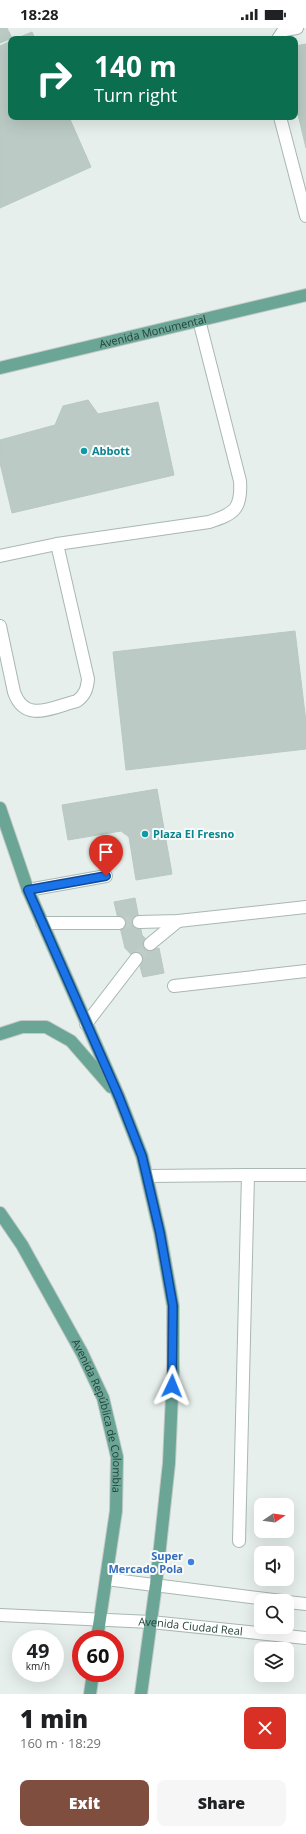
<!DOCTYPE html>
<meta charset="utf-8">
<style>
body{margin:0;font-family:"Open Sans",sans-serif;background:#f6f6f6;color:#202124;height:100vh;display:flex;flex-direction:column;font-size:15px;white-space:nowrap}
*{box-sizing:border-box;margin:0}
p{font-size:13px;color:#757577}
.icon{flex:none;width:22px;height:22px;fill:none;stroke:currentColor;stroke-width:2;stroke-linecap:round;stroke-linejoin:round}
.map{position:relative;height:1666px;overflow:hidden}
.sheet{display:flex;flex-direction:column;background:#fff;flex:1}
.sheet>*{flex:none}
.top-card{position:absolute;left:8px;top:8px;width:290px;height:84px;border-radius:8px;box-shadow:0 4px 16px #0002;background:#0b6e4f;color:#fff;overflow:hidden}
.needle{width:26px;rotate:77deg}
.tools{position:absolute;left:254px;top:1470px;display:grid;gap:8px}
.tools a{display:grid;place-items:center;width:40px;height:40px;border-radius:8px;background:#fff;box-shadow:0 4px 16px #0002;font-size:20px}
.speed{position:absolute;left:12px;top:1602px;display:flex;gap:8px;font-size:20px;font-weight:700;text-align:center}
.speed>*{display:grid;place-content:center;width:52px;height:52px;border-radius:50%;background:#fff;box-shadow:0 4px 16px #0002;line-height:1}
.speed small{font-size:10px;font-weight:400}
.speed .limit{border:6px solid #d22;background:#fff;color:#111}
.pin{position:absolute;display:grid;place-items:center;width:34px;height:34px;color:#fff;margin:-41px -17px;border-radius:50% 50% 50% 0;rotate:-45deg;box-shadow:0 0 4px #0007}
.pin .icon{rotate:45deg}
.me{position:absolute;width:44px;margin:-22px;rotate:2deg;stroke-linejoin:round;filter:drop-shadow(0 0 3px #0008)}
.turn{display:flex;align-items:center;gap:14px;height:84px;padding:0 20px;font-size:18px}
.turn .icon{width:52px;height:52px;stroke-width:2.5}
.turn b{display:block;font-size:28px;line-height:34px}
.round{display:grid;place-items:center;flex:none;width:42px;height:42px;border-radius:8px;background:#f6f6f6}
.overview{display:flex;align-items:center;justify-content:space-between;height:68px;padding:0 20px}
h1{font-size:24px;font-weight:800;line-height:30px}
.action{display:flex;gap:8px;margin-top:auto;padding:8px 20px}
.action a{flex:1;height:46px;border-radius:8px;background:#7f4e3f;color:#fff;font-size:16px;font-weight:800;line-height:46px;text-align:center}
.action a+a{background:#f6f6f6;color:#202124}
.status{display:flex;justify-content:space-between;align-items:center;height:28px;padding:0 20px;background:#fff;direction:ltr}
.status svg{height:11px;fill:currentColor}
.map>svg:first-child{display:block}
.building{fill:#bbcac4;stroke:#b8c9c2}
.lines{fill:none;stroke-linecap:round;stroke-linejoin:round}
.minor-tunnel{stroke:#bfccc8;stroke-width:12;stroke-dasharray:12 6;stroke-linecap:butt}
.minor-casing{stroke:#a8b8b2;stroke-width:14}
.major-casing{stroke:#c2cac8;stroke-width:14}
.minor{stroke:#fff;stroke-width:12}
.major{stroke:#6aa596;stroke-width:12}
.route-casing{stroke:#114b97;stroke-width:10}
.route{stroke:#1a73e8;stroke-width:7}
.culture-dot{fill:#0f9aa8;stroke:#f7fbf9;stroke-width:1.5}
.shop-dot{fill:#3f7fe0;stroke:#f7fbf9;stroke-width:1.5}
.labels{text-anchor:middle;stroke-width:4;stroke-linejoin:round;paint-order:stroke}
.street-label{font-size:11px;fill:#24423a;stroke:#f7fbf9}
.culture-label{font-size:11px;font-weight:bold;fill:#0d838f;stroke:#f7fbf9;text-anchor:start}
.shop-label{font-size:11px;font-weight:bold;fill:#366cbe;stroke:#f7fbf9;text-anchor:end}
</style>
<div class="status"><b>18:28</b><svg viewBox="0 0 49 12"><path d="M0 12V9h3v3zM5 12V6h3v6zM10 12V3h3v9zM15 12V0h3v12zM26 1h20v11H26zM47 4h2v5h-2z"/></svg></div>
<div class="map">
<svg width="306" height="1666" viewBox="0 0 306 1666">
<rect width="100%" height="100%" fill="#e6efeb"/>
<g class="building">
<polygon points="0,0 7,0 12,10 0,15"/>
<polygon points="32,4 35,11 15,11"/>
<polygon points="11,13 11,89 69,89 91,139 0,180 0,18"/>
<polygon points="306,16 306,120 295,74 295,18"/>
<polygon points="88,372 98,386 158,374 174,447 12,485 0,435 0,412 55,397 63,378"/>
<polygon points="295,603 306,694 306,721 126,742 113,624"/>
<polygon points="157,761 172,846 136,852 129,809 121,803 68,812 62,777"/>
<polygon points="135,870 142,907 155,921 159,920 164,945 143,949 139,935 125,920 114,874"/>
</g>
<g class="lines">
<g class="minor-tunnel">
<polyline points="119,895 139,894"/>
<polyline points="136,931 150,916"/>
</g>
<defs>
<g id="minor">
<polyline points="278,11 284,2 297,0"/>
<polyline points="280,89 306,188"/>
<path d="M 0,528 L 57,516 L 209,494 C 234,486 242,481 240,453 L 199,292"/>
<path d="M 0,598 L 14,664 C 25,696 53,679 77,673 C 85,667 87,661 88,651 L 57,516"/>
<polyline points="28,862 106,848"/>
<polyline points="139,894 178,893 306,879"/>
<polyline points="42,895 119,895"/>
<polyline points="150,916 178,893"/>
<polyline points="174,958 306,943"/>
<polyline points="86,996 136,931"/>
<polyline points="147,1148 248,1147"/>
<polyline points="239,1513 248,1147 306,1147"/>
<polyline points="106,1551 282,1573"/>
<polyline points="287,1574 306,1576"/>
<path id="s1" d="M 0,1587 L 151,1594 L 306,1610"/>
</g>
<g id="major">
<path id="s2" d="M 0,340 L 306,267"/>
<polyline points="0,780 28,862 119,1069 142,1128 160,1205 173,1278 173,1343 169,1435 156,1556 141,1666"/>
<polyline points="0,1006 22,999 46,999 71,1013 111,1059"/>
<path id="s3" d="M 0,1185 L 22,1217 L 82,1325 L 103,1370 L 117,1429 L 116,1483 L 97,1611"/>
<polyline points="90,1666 93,1645"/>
</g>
</defs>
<use href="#minor" class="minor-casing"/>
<use href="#major" class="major-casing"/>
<use href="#minor" class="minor"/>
<use href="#major" class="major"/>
</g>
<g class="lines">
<defs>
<polyline id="route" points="106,848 28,862 119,1069 142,1128 160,1205 173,1278 172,1358"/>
</defs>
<use href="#route" class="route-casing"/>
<use href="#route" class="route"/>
</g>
<g class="culture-dot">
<circle cx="84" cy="423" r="4"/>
<circle cx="145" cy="806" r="4"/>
</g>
<circle class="shop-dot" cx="191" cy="1534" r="4"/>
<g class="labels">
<g class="street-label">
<text dy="4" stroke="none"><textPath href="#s2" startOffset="157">Avenida Monumental</textPath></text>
<text dy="4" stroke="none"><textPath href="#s3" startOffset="228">Avenida República de Colombia</textPath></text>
<text dy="4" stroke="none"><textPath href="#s1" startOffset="191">Avenida Ciudad Real</textPath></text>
</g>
<g class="culture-label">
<text x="92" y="427">Abbott</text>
<text x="153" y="810">Plaza El Fresno</text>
</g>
<g class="shop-label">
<text x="183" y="1532">Super<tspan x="183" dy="13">Mercado Pola</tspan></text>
</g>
</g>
</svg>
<div class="tools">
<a><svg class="needle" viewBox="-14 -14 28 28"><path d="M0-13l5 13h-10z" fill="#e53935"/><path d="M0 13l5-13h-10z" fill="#757577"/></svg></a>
<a><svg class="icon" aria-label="sound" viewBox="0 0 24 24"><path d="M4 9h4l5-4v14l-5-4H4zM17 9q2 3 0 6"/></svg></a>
<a><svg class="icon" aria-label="search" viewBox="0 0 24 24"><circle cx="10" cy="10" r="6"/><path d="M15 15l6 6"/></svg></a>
<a><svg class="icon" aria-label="layers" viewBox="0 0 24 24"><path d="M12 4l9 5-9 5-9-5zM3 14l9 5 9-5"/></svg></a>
</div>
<div class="speed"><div>49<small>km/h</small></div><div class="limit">60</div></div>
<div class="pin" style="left:106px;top:848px;background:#d93025"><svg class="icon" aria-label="arrive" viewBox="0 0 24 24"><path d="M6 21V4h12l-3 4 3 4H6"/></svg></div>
<svg class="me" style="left:172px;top:1358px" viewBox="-20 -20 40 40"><path d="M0-17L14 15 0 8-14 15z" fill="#1a73e8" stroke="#fff" stroke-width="4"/></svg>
<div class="top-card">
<div class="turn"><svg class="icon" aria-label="right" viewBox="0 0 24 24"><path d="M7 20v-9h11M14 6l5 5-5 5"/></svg><div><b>140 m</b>Turn right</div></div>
</div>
</div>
<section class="sheet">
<div class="overview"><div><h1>1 min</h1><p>160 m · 18:29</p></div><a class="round" style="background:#d93025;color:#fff"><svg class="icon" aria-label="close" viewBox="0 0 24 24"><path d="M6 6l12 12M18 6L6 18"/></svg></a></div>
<div class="action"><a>Exit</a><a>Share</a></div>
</section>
